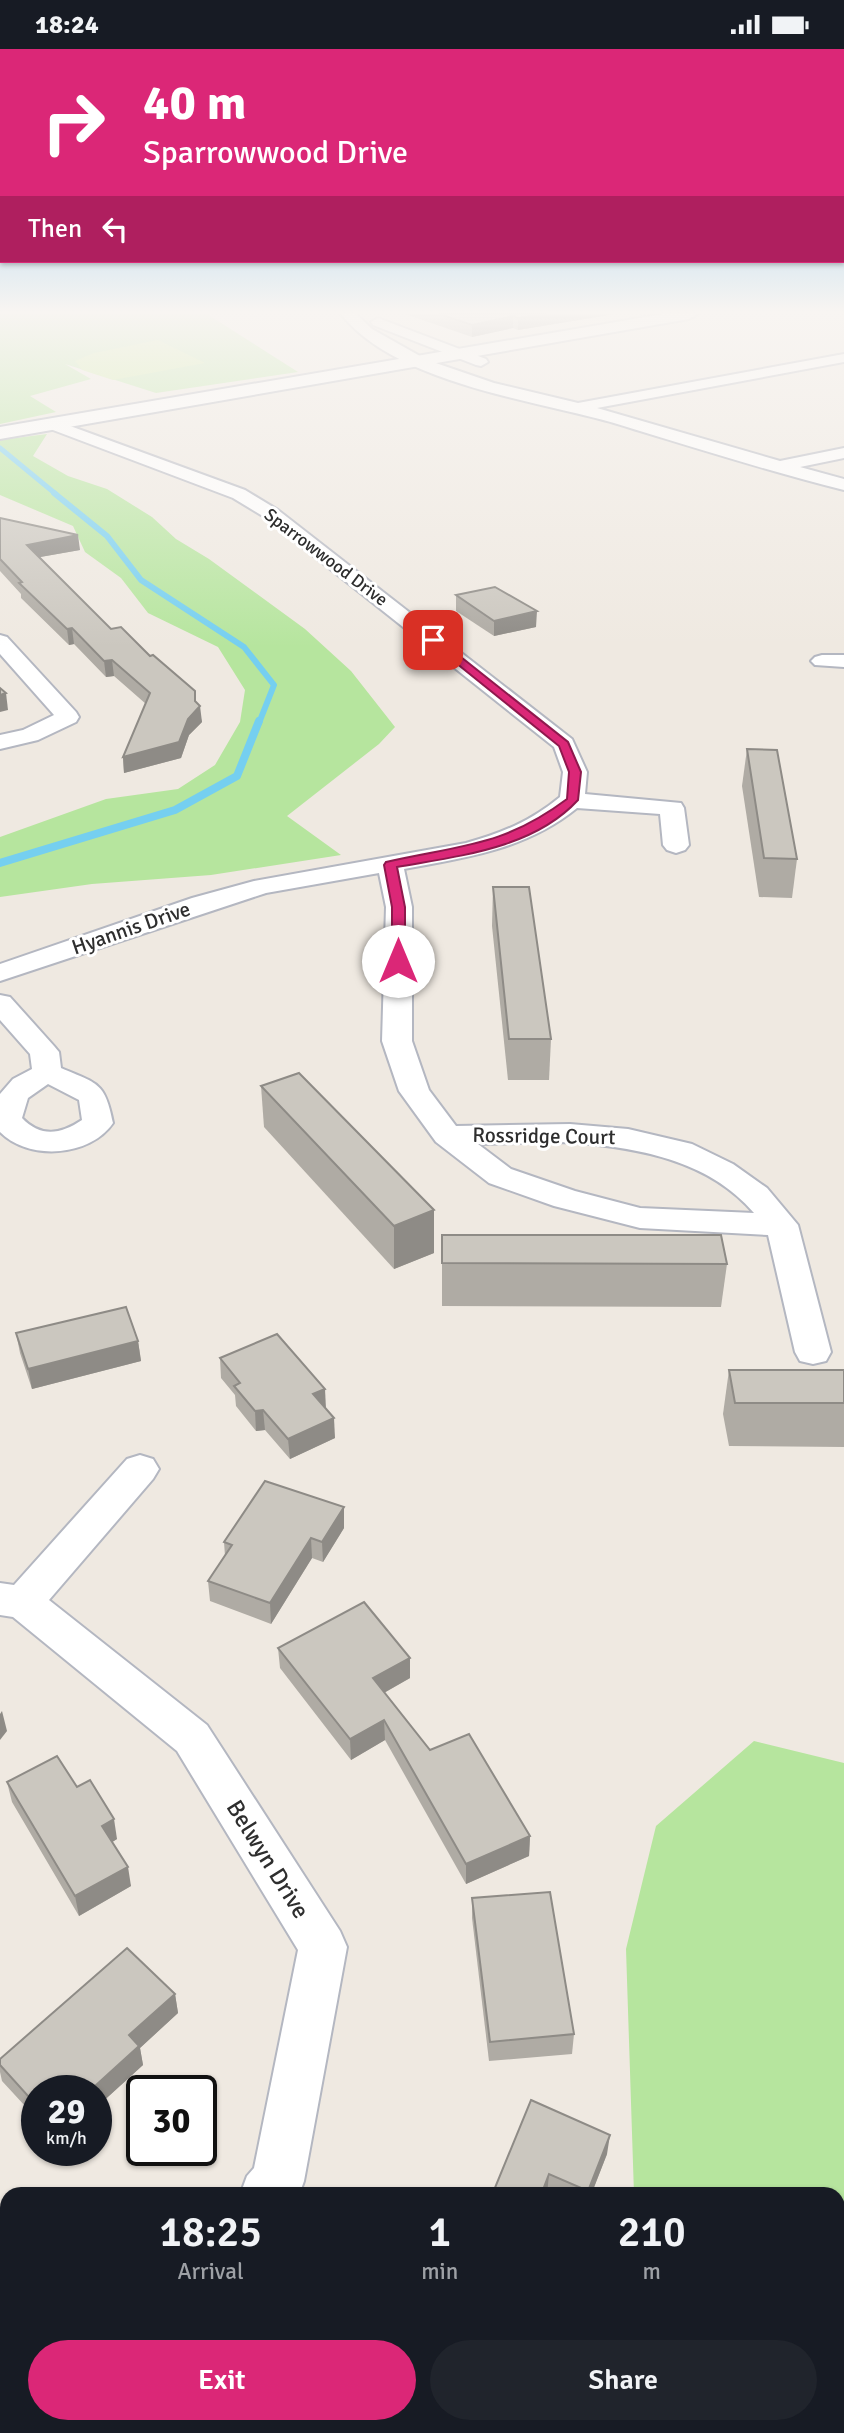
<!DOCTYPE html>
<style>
body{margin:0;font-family:Signika,sans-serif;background:#20242c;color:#f1f3f6;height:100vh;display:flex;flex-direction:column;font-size:26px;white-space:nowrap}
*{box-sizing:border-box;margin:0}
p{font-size:23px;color:#9ea1a6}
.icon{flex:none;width:38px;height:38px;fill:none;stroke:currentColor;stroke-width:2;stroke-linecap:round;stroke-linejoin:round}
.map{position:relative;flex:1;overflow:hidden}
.drawer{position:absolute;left:0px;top:2138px;width:845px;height:247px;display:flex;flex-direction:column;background:#171b24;border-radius:21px 21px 0 0;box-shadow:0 2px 5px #0004}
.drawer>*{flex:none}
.guide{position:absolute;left:0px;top:0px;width:845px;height:214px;box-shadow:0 2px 5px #0004;background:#db2777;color:#fff;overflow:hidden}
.speed{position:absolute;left:21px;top:2026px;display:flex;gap:14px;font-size:35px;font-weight:700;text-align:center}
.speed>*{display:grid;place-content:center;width:91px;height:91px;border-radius:50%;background:#171b24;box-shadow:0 2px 5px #0004;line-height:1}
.speed small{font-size:18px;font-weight:400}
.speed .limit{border:4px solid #111;border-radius:10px;background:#fff;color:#111}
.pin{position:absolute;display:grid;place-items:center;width:60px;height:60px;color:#fff;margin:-30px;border-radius:14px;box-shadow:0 4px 10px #0006}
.me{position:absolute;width:77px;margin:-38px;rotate:0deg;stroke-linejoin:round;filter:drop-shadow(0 0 5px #0008)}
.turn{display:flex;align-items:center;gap:24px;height:147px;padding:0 28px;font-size:32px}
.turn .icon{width:91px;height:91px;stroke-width:2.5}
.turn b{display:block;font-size:49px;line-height:60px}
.then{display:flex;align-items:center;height:66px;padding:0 28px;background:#0003;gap:14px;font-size:26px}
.eta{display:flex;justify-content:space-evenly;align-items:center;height:119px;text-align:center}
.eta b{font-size:42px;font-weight:600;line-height:49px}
.cta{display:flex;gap:14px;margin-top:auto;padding:14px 28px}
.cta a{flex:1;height:80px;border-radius:42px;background:#db2777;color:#fff;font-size:28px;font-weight:600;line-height:80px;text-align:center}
.cta a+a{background:#20242c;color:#f1f3f6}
.status{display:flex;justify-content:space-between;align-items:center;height:49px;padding:0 35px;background:#171b24;direction:ltr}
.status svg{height:19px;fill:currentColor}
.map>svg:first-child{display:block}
.green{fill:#b6e59e}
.pitch{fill:#c9ec9a}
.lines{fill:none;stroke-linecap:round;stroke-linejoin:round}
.stream-far2{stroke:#75cff0;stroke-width:5}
.stream-far1{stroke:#75cff0;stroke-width:6}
.stream{stroke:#75cff0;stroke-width:8}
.minor-casing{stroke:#b4b7c1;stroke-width:4}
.tertiary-casing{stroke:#b4b7c1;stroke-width:4}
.minor{fill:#fff;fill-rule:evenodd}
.tertiary{fill:#fff;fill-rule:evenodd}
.wall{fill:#afaba4}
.shaded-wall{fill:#8e8b86}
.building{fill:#cbc7bf;stroke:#8e8b86;stroke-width:2}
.route{fill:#db2777;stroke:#8e194d;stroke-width:2}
.labels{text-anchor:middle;stroke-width:6;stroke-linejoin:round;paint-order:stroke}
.far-street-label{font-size:18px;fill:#2e2e2e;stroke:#fff}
.street-label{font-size:21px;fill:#2e2e2e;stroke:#fff}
.near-street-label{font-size:24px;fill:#2e2e2e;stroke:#fff}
</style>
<div class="status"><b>18:24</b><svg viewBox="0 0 49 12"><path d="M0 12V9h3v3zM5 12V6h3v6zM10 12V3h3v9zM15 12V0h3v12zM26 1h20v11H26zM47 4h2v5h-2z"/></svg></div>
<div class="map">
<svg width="844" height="2384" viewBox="0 0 844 2384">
<rect width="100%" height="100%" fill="#efe9e1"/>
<g class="green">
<polygon points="0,265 207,265 298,323 156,344 65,315 91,330 30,347 56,363 0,375"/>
<polygon points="47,385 33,407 68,427 107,440 152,468 176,490 209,510 305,580 351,622 395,678 379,695 287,767 341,806 211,826 92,835 0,848 0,788 106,750 178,740 215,716 240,673 245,641 218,598 148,564 121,529 85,503 73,477 0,446 0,391"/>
<polygon points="754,1692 844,1714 844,2384 507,2384 511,2378 838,2378 838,2146 634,2145 626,1900 656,1777"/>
</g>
<polygon class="pitch" points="158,291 205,314 113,331 82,321 75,312 94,304"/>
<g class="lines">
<polyline class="stream-far2" points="0,399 57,446"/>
<polyline class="stream-far1" points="54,444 107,487 141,531 244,598 274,636 259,674"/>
<polyline class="stream" points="0,814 175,761 237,727 259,672"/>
<defs>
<g id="minor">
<path d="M 341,265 L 356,265 L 372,280 L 427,311 L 494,334 L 578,354 L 844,305 L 844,313 L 597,359 L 780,412 L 844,399 L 844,409 L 800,418 L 844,430 L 844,441 C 767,422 690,397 614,374 C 533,351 395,334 341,265 Z"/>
<polygon points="378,269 486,310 488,313 481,317 476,316 373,276 371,273"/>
<path d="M 51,370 L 245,441 L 278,461 L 572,690 L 587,723 L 585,745 L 681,754 L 684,759 L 689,796 L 685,801 L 676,804 L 667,801 L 663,796 L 660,765 L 577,759 C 527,800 466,809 404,820 L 412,858 L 412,992 L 429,1041 L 456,1077 L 570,1075 L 628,1080 L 692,1095 L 733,1115 L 767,1139 L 798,1176 L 831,1303 L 826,1312 L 813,1315 L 800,1312 L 795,1303 L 768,1186 L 640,1179 L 554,1157 L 489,1134 L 436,1093 L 399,1042 L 382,992 L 386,858 L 379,824 L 266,844 L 0,932 L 0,915 L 192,849 L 254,832 L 466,794 C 502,784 531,772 560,748 L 563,723 L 554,698 L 266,469 L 233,449 L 45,378 L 43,375 L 45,372 ZM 570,1093 C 637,1099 708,1110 754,1164 L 640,1159 L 575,1142 L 511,1120 L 478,1095 Z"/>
<polygon points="0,586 7,588 76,663 79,668 76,673 38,691 0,700 0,686 23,681 54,666 0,605"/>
<polygon points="822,606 844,606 844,618 815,616 811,612 815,608"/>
<path d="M 0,946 L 10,948 L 54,997 L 59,1003 L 61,1019 C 98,1035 105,1033 113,1074 C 90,1108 28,1112 0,1083 L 0,1045 L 13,1030 L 32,1020 L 30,1005 L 0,971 ZM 48,1035 L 79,1051 L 82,1071 C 61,1085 41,1089 22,1069 L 28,1049 Z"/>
<polygon points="140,1406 153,1410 159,1420 153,1430 49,1551 207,1676 340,1882 347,1898 304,2132 299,2146 240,2146 247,2127 254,2119 298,1901 177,1702 13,1568 0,1566 0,1534 14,1536 127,1410"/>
</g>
<polygon id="tertiary" points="663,265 697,265 689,270 0,390 0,378"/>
</defs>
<use href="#minor" class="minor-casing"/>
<use href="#tertiary" class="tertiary-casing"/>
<use href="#minor" class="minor"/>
<use href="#tertiary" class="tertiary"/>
</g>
<g class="wall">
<polygon points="405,265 615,265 518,281 513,279 472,288"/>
<polygon points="0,469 80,501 40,508 111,580 196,653 202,673 189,686 181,709 124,724 123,708 146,655 114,627 106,628 74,595 69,596 21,549 21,545 0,522"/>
<polygon points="456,546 536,578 494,587 456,562"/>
<polygon points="747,700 797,810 792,849 759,848 742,737"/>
<polygon points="493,838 551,990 549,1031 508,1031 492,877"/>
<polygon points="261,1037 434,1161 434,1204 394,1220 264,1078"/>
<polygon points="442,1186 727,1215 721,1258 442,1257"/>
<polygon points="16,1284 138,1292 141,1312 32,1340 20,1304"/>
<polygon points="220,1309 326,1360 335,1389 290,1410 265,1381 256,1382 236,1357 235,1346 221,1329"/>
<polygon points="729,1321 844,1321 844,1398 729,1397 723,1365"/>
<polygon points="344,1458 344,1479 323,1513 312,1509 271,1575 210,1552 208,1532 225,1507 224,1493"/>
<polygon points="278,1599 410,1609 410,1629 384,1644 430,1701 530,1787 529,1807 466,1835 385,1691 351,1711 280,1619"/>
<polygon points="7,1733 77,1738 117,1790 112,1793 131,1837 79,1867 12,1753"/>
<polygon points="472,1849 574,1985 572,2005 489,2012 472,1869"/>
<polygon points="175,1945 178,1964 140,1999 143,2016 99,2056 96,2055 96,2042 37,2042 37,2070 2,2032 0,2023 0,2010"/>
<polygon points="607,2105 591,2146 552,2146 548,2143 547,2146 492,2146"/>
</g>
<g class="shaded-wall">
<polygon points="546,265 615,265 518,281 518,269"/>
<polygon points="513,267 513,279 472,288 472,276"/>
<polygon points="78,486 80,501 29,510 27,496"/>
<polygon points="537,562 536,578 494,587 494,572"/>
<polygon points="72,579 74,595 69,596 67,580"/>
<polygon points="112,611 114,627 106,628 104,612"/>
<polygon points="195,642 196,661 200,657 202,673 189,686 181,709 124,724 123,708 195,652"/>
<polygon points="6,644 8,661 0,663 0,646"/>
<polygon points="434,1161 434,1204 394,1220 394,1177"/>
<polygon points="138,1292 141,1312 32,1340 28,1320"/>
<polygon points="325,1340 326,1360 313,1345"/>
<polygon points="263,1361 265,1381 256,1382 255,1362"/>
<polygon points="334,1369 335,1389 290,1410 288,1390"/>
<polygon points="344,1458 344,1479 323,1513 322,1493"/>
<polygon points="311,1489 312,1509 271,1575 270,1554"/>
<polygon points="410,1609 410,1629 373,1650 373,1629"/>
<polygon points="2,1662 7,1682 0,1691 0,1665"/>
<polygon points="384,1671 385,1691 351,1711 350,1690"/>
<polygon points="114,1770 117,1790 106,1797 102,1777"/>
<polygon points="530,1787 529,1807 466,1835 466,1815"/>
<polygon points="128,1818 131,1837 79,1867 75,1847"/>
<polygon points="175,1945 178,1964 140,1999 143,2016 99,2056 95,2037 129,1986"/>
<polygon points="83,2031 86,2042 71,2042"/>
<polygon points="610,2086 607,2105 591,2146 587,2146"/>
<polygon points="549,2125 547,2146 541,2146"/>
<polygon points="476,2378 482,2378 480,2384 474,2384"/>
</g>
<g class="building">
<polygon points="439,265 546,265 518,269 513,267 472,276"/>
<polygon points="0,469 78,486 27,496 111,580 121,578 150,607 153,606 195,642 195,652 200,657 188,670 179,693 123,708 150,644 112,611 104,612 72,579 67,580 19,534 22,533 0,510"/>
<polygon points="495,538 537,562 494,572 456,546"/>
<polygon points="0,639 6,644 0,646"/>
<polygon points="747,700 777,701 797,810 764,809"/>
<polygon points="493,838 529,838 551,990 509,990"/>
<polygon points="299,1024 434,1161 394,1177 261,1037"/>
<polygon points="442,1186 721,1186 727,1215 442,1214"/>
<polygon points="126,1258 138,1292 28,1320 16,1284"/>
<polygon points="277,1285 325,1340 313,1345 334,1369 288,1390 263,1361 255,1362 234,1337 240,1334 220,1309"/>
<polygon points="729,1321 844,1321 844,1354 735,1354"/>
<polygon points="265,1432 344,1458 322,1493 311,1489 270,1554 208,1532 232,1496 224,1493"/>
<polygon points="364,1553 410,1609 373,1629 430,1701 469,1685 530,1787 466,1815 384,1671 350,1690 278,1599"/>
<polygon points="57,1707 77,1738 90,1731 114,1770 102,1777 128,1818 75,1847 7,1733"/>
<polygon points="550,1843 574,1985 490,1993 472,1849"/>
<polygon points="127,1899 175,1945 129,1986 139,1997 95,2037 83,2031 71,2042 37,2042 37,2057 0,2016 0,2010"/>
<polygon points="531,2051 610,2086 588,2142 549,2125 541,2146 492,2146"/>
<polygon points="368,2378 476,2378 474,2384 365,2384"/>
</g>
<linearGradient id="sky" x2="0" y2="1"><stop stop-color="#7abfeb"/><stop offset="0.44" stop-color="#f8f5f2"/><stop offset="1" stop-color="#f8f5f2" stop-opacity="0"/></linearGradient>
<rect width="844" height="598" fill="url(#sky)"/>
<path class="route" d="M 430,589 L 437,589 L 568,693 L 581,723 L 578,751 C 533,800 458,807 397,818 L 405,858 L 405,912 L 398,916 L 392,912 L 392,858 L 384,816 L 386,813 C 460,796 503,798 567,750 L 569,723 L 559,697 L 430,593 Z"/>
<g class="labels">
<g class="far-street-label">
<text transform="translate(326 508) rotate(37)" y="6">Sparrowwood Drive</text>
</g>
<g class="street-label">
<text transform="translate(131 879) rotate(-19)" y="7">Hyannis Drive</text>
<text transform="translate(544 1087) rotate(1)" y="7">Rossridge Court</text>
</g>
<g class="near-street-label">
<text transform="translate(268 1810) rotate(58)" y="8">Belwyn Drive</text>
</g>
</g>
</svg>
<div class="speed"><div>29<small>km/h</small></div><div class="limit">30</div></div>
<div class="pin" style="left:433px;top:591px;background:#d93025"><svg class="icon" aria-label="arrive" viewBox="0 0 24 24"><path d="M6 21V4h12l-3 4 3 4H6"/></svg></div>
<svg class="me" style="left:398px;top:912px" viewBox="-20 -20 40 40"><circle r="19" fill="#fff"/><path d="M0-13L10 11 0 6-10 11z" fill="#db2777"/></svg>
<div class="guide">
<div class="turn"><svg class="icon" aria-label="right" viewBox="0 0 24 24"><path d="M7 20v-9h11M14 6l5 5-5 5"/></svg><div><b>40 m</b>Sparrowwood Drive</div></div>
<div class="then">Then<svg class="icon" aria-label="left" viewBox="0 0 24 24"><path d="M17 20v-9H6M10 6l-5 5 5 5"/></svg></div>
</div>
<section class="drawer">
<div class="eta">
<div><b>18:25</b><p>Arrival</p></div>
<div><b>1</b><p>min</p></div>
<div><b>210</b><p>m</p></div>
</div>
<div class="cta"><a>Exit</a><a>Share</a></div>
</section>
</div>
